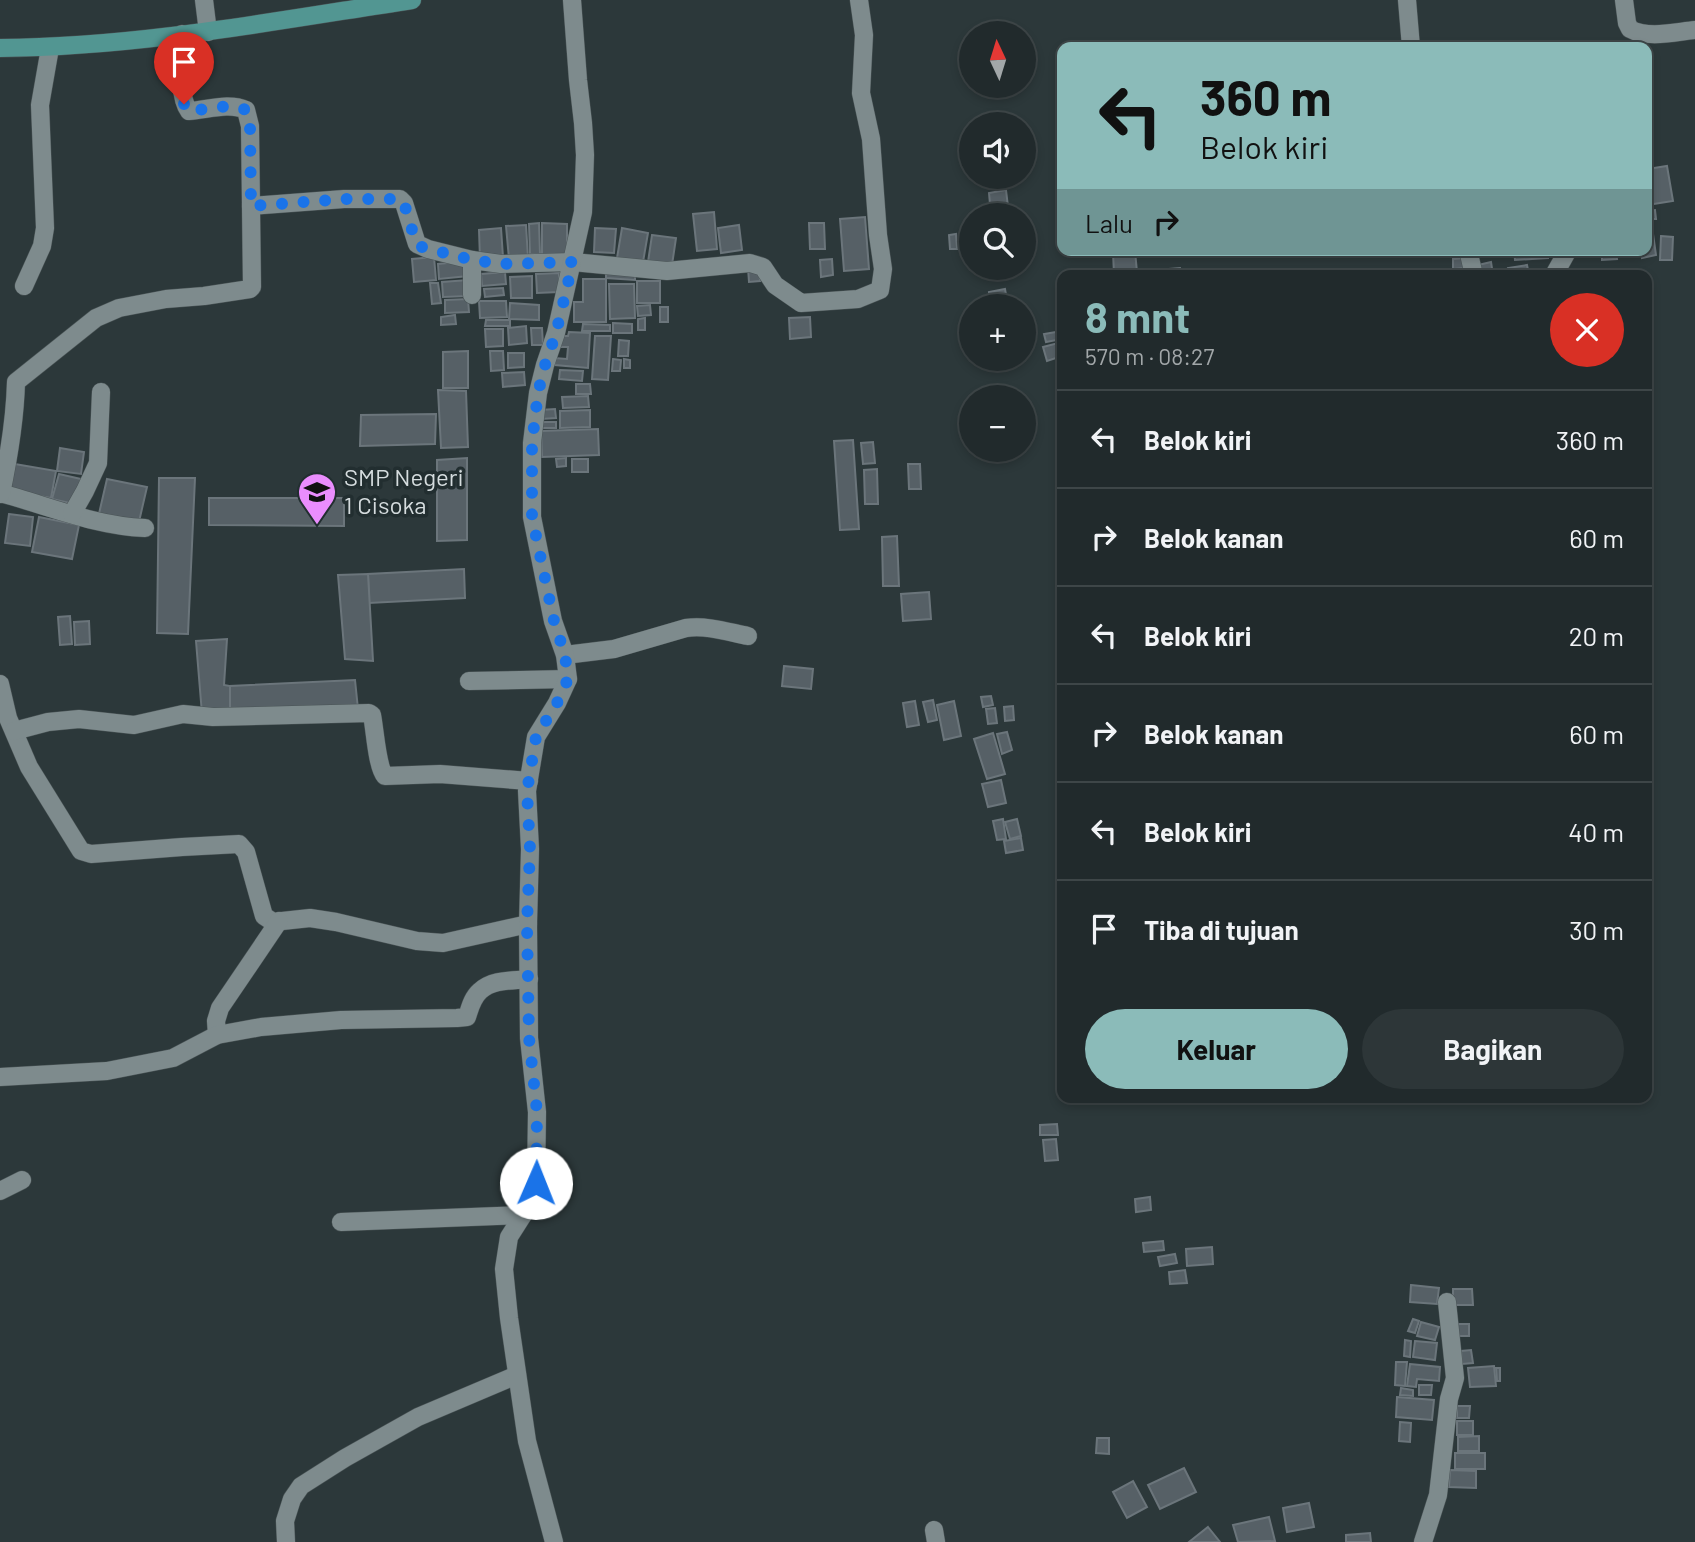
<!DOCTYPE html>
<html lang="id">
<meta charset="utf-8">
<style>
body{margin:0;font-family:Barlow,sans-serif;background:#2d3638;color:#f1f3f6;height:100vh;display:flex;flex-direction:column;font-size:26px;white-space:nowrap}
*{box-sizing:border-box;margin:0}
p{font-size:23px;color:#a2a7a9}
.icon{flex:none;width:38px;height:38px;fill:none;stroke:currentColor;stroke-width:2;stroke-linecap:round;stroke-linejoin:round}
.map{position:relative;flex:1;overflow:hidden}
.panel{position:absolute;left:1057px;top:270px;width:595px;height:833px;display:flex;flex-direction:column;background:#212a2c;border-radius:14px;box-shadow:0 4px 10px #0003,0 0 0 2px #3e4648}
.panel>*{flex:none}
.guide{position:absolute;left:1057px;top:42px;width:595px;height:214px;border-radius:14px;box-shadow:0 4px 10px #0003,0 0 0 2px #3e4648;background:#8bbbb9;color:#111;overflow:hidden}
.needle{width:46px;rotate:356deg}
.buttons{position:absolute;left:959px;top:21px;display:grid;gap:14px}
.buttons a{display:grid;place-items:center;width:77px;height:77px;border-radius:50%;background:#212a2c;box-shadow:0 4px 10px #0003,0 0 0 2px #3e4648;font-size:35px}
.pin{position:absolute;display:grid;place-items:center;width:60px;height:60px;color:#fff;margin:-72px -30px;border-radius:50% 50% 50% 0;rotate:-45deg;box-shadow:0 0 7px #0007}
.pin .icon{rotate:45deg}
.me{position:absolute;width:77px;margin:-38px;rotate:1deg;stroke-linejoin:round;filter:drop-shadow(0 0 5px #0008)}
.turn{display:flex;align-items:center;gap:24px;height:147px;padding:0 28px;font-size:32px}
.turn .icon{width:91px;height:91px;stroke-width:2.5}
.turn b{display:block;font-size:49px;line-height:60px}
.then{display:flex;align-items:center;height:66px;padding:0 28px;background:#0003;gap:14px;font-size:26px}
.round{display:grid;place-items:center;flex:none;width:74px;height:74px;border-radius:37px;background:#2d3638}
.overview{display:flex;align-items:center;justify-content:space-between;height:119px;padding:0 28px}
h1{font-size:42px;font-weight:700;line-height:52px;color:#8bbbb9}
.cta{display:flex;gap:14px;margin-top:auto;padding:14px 28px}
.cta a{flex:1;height:80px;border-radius:42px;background:#8bbbb9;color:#111;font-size:28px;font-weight:700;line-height:80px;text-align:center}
.cta a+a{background:#2d3638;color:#f1f3f6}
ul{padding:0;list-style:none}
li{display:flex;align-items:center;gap:21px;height:98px;padding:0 28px;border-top:2px solid #3e4648}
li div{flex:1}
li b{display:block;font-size:26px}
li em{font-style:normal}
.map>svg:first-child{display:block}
.building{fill:#566066;stroke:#6b757b;stroke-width:2}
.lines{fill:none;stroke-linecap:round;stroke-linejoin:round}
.street-casing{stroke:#4a5456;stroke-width:19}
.primary-casing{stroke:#4a5456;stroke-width:19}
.street{stroke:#7e8b8d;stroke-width:18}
.primary{stroke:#529692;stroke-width:18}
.route{stroke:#1a73e8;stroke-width:12;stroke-dasharray:0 21.6}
.labels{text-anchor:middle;stroke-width:7;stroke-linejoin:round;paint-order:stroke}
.poi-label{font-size:24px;fill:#d5dcde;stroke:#222e30;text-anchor:start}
</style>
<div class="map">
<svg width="1695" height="1542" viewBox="0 0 1695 1542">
<rect width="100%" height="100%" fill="#2c383a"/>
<g class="building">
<polygon points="1667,166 1673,201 1647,205 1647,169"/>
<polygon points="1006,190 1009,215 991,215 989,193"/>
<polygon points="1655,210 1656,219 1647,219 1647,211"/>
<polygon points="714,212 717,249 697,251 693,214"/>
<polygon points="865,217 869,269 844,271 840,219"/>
<polygon points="539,223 540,254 530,254 529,224"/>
<polygon points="542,223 567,224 567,256 542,256"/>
<polygon points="809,223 824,223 825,249 810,249"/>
<polygon points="526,225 528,258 509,259 506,226"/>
<polygon points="739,225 742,250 721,253 718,228"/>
<polygon points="1652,227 1656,255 1642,258 1641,250 1647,250 1647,228"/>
<polygon points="501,228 503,257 480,259 479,230"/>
<polygon points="595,228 616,229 614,253 594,252"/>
<polygon points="622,228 648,233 643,262 617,258"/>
<polygon points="956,234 957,249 950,249 949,235"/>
<polygon points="652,235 676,238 672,265 648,262"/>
<polygon points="1661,236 1673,237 1672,260 1660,260"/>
<polygon points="1487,250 1505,250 1505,252 1487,253"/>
<polygon points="1514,250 1548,250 1548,258 1515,260"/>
<polygon points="1602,250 1616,250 1617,259 1602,260"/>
<polygon points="1135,251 1137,272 1114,274 1113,253"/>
<polygon points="434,257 436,280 414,282 412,259"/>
<polygon points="1465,258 1466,268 1453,269 1453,259"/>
<polygon points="832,259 833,275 821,277 820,260"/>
<polygon points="466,261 468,276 439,279 438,264"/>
<polygon points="1491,262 1493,275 1479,275 1478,265"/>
<polygon points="1527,265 1529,275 1509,275 1508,268"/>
<polygon points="759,267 760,281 749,282 748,268"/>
<polygon points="1180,268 1181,275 1157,275 1157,270"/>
<polygon points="606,269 635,271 635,280 606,278"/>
<polygon points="505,272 506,284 482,286 481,274"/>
<polygon points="559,273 559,292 537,293 536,274"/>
<polygon points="532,276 532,298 511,298 510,277"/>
<polygon points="583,279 606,279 606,322 574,322 574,302 583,302"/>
<polygon points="468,280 469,296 443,297 442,282"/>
<rect x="637" y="281" width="23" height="22"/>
<polygon points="430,283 438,283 441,303 432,304"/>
<polygon points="609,284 634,284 635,318 610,319"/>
<polygon points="503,288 504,295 485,297 484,289"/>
<polygon points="1005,289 1007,301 991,304 989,292"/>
<polygon points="468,299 469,312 445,313 445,300"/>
<polygon points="479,301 506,301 507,317 480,318"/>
<polygon points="510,303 539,305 539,320 509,319"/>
<polygon points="650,305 651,315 638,316 637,306"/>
<rect x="660" y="307" width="8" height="15"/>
<polygon points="455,315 456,324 441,325 441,317"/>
<polygon points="810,317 811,337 790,339 789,318"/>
<polygon points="645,318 645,330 638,330 638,319"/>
<polygon points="486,320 510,320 510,326 485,326"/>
<polygon points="613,323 632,324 632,333 613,333"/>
<polygon points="583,324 610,325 610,331 582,331"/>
<polygon points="526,326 527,343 509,345 508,328"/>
<polygon points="531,328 542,328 543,345 532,345"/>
<polygon points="485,329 503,329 503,346 486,347"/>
<polygon points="1062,331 1062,339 1046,342 1044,334"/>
<polygon points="569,332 590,333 588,368 555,365 555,358 567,359 568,347 560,347 561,336 568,336"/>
<polygon points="595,336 611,336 608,380 592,379"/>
<polygon points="619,340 629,341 628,356 618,356"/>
<polygon points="1062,342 1062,356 1047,361 1043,347"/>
<polygon points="468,351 468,388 443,388 443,352"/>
<polygon points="490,351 503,351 504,370 491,371"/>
<polygon points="508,353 524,353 524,367 508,368"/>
<polygon points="613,359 621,360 620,371 612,371"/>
<polygon points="624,359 630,360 630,368 624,368"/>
<polygon points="560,370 583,371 582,381 559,379"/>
<polygon points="524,372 525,385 503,387 502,373"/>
<polygon points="576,384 590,384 591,394 576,394"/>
<polygon points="438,390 466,391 468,447 441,448"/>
<polygon points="588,396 589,407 563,408 562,397"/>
<polygon points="555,409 556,418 541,419 540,410"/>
<polygon points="590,410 590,427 560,428 560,411"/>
<polygon points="436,414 435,444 360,446 361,415"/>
<rect x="541" y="422" width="15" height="6"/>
<polygon points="598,429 599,455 542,457 541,431"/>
<polygon points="853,440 859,529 840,530 834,441"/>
<polygon points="873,442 875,463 863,464 861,443"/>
<polygon points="60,448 84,452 81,474 57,471"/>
<polygon points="467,458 467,540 437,541 437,460"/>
<polygon points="566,458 566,466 557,467 556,459"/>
<rect x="572" y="459" width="16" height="13"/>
<polygon points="9,463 56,471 51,498 4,490"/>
<polygon points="908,464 920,464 921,489 909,489"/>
<polygon points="877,469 878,504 865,504 864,470"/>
<polygon points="59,474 81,479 74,504 52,499"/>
<polygon points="159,478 195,478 188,634 157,633"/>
<polygon points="107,479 147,487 138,526 98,518"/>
<polygon points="209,498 344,498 344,526 209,525"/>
<polygon points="9,514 33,517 30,546 5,543"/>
<polygon points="39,517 79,525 72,559 32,552"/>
<polygon points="897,536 899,586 883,586 882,537"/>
<polygon points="464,569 465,598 369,603 368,574"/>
<polygon points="368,574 373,661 345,659 338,575"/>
<polygon points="929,592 931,619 903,621 901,594"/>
<polygon points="70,616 72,644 60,645 58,617"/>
<polygon points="89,621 90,644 75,645 74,622"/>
<polygon points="227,639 224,685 230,686 230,715 202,714 196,641"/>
<polygon points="784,666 813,669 811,689 782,686"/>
<polygon points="355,680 358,709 230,715 230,686"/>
<polygon points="991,696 993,705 983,707 981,697"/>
<polygon points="933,700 937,720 928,722 923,702"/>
<polygon points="915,701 919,725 907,727 903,703"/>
<polygon points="954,701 961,736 944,740 937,705"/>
<polygon points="1013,706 1014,720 1005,721 1004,707"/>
<polygon points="995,708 997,723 988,724 986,709"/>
<polygon points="1007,732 1012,750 1002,754 997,734"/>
<polygon points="993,733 1005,774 987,779 974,739"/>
<polygon points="1001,780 1006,803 988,807 982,784"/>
<polygon points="1003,819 1006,839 997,840 993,821"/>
<polygon points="1017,819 1021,836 1010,839 1005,822"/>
<polygon points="1021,838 1023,850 1006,853 1004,841"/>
<polygon points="1057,1124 1058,1135 1040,1135 1040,1125"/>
<polygon points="1056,1139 1058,1160 1045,1161 1043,1140"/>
<polygon points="1150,1197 1151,1210 1136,1212 1135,1199"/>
<polygon points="1163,1241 1164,1250 1144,1252 1143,1243"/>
<polygon points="1212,1247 1213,1264 1187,1266 1186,1249"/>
<polygon points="1175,1254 1177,1263 1160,1266 1158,1257"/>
<polygon points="1185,1270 1187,1283 1170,1284 1169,1272"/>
<polygon points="1411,1285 1439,1288 1437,1304 1410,1302"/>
<polygon points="1453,1289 1472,1289 1473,1305 1453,1305"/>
<polygon points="1413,1319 1419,1321 1415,1333 1408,1331"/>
<polygon points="1421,1322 1439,1327 1435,1340 1417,1336"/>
<polygon points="1457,1324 1469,1324 1469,1336 1458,1336"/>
<polygon points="1405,1340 1411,1341 1410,1357 1404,1356"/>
<polygon points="1415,1341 1437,1343 1435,1360 1413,1357"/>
<polygon points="1471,1350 1473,1363 1462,1364 1461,1351"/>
<polygon points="1396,1362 1407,1362 1405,1386 1395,1385"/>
<polygon points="1410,1364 1440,1367 1439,1381 1417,1379 1416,1387 1407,1386"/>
<polygon points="1494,1366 1496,1386 1470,1387 1468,1368"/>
<polygon points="1496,1368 1500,1368 1500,1381 1497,1381"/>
<polygon points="1419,1385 1432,1385 1431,1395 1419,1395"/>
<polygon points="1401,1388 1413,1390 1413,1396 1400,1395"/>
<polygon points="1397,1397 1434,1400 1432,1420 1396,1417"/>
<polygon points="1457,1406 1470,1406 1469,1418 1457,1418"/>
<rect x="1457" y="1421" width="16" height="14"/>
<polygon points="1400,1422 1411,1423 1410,1442 1399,1441"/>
<polygon points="1479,1436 1479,1451 1458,1451 1458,1437"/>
<polygon points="1097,1438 1109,1438 1109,1454 1096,1453"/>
<rect x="1455" y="1453" width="30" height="16"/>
<polygon points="1184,1468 1196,1492 1160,1509 1148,1485"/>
<polygon points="1450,1470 1476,1471 1476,1488 1449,1487"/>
<polygon points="1133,1481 1147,1507 1127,1518 1113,1492"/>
<polygon points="1309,1503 1314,1527 1287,1532 1283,1508"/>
<polygon points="1269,1517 1275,1541 1238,1542 1233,1525"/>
<polygon points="1208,1527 1220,1542 1189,1542"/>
<polygon points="1370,1533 1371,1542 1346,1542 1346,1535"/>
</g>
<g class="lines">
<defs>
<g id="street">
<polyline points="204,0 208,32"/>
<polyline points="1407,0 1411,47"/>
<path d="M 1624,0 L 1627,23 L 1630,29 C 1648,39 1675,32 1695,30"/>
<polyline points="251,206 344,199 400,199 404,203 417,244 428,249 472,260"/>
<polyline points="1468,250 1474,275"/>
<polyline points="1554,275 1568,250"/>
<polyline points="24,286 42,246 45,228 40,105 50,48"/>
<polyline points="472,295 472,260 501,264 573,262 667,271 750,263 763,267 775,285 801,303 858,299 880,290 883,269 878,235 871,139 861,93 864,35 859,0"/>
<path d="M 0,493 C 49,506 95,526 145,528"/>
<path d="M 1,494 C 9,456 15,420 16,382 L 96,318 L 119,308 L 166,299 L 204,296 L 250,289 L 252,287 L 250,126 L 246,110 C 229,102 207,110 189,111 C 177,95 182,53 182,34"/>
<polyline points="72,514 85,491 98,463 101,392"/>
<path d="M 565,655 L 614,649 L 686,628 C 707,625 728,632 748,636"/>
<polyline points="469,681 568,679"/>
<polyline points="0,684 8,718 29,767 81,851 91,854 182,847 239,844 246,852 264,916 273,922 310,918 336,922 417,941 443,943 528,924"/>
<path d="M 14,731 L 48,722 L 79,719 L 134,725 L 183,714 L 213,717 L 369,713 L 372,715 C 375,730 377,767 385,776 L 440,774 L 529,781"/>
<polyline points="217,1035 216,1021 220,1008 279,921"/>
<path d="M 0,1077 L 107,1071 L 173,1058 L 217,1035 L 261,1027 L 341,1020 L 457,1018 L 467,1017 C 470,1008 472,998 480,991 C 493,979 512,981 529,979"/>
<polyline points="0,1191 22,1180"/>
<polyline points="341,1222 523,1215"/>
<polyline points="934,1530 936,1542"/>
<polyline points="286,1542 285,1521 292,1499 301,1486 345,1458 418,1417 517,1375"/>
<polyline points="554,1542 527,1441 509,1318 504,1269 509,1237 523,1215 536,1183 537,1112 529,1038 528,924 530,849 527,791 536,737 557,703 568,679 565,655 553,621 532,517 532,443 538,393 545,365 556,333 583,212 585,155 583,123 578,80 572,0"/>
<polyline points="1423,1542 1438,1495 1449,1399 1455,1378 1447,1302"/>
</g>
<path id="primary" d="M 0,48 C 138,47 275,21 412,0"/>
</defs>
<use href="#street" class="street-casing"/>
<use href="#primary" class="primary-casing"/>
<use href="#street" class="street"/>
<use href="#primary" class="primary"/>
</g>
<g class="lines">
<path class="route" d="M 184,104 L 188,111 C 207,110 229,102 246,110 L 250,126 L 251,206 L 344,199 L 400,199 L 404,203 L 416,243 L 422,247 L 472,260 L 501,264 L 573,262 L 556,333 L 545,365 L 538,393 L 532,443 L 532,517 L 554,621 L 565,655 L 568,679 L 557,703 L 536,737 L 527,791 L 530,849 L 527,924 L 529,1038 L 537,1112 L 536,1183"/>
</g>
<defs>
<symbol id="school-pin" viewBox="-11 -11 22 30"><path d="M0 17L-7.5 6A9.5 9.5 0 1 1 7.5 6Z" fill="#ea8dfd" stroke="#222e30"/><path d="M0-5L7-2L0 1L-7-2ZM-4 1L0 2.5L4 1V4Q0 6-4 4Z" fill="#111"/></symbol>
</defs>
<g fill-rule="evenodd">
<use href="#school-pin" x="295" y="470" width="44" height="60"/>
</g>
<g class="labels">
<g class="poi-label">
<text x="344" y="486">SMP Negeri<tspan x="344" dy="28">1 Cisoka</tspan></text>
</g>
</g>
</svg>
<div class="buttons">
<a><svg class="needle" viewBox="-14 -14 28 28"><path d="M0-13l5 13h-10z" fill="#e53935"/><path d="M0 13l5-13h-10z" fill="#a2a7a9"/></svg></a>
<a><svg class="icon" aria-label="sound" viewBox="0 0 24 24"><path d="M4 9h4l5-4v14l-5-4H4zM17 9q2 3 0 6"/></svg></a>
<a><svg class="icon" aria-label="search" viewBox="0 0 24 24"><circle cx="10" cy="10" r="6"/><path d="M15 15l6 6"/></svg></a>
<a>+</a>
<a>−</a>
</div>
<div class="pin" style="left:184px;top:104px;background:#d93025"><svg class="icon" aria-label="arrive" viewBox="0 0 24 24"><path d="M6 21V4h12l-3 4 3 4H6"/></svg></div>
<svg class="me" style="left:536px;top:1183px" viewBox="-20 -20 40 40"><circle r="19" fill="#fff"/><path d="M0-13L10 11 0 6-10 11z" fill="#1a73e8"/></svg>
<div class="guide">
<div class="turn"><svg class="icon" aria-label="left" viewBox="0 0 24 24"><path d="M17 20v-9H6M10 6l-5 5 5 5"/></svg><div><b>360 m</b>Belok kiri</div></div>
<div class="then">Lalu<svg class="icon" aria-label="right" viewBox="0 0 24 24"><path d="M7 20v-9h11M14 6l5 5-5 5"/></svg></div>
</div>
<section class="panel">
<div class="overview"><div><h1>8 mnt</h1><p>570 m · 08:27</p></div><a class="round" style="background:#d93025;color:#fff"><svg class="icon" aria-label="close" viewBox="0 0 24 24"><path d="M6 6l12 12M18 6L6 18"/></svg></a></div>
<ul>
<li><svg class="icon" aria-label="left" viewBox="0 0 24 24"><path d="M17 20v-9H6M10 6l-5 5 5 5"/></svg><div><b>Belok kiri</b></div><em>360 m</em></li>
<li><svg class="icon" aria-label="right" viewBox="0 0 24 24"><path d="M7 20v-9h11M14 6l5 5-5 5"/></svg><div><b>Belok kanan</b></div><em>60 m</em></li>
<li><svg class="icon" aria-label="left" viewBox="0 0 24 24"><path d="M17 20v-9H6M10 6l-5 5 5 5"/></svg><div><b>Belok kiri</b></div><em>20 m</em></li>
<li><svg class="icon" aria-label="right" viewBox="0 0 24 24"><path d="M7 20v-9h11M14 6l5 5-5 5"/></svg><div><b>Belok kanan</b></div><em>60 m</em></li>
<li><svg class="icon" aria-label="left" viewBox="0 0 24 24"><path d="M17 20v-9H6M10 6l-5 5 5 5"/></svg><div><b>Belok kiri</b></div><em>40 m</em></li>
<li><svg class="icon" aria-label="arrive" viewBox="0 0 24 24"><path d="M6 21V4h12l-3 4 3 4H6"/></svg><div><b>Tiba di tujuan</b></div><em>30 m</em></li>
</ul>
<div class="cta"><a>Keluar</a><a>Bagikan</a></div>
</section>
</div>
